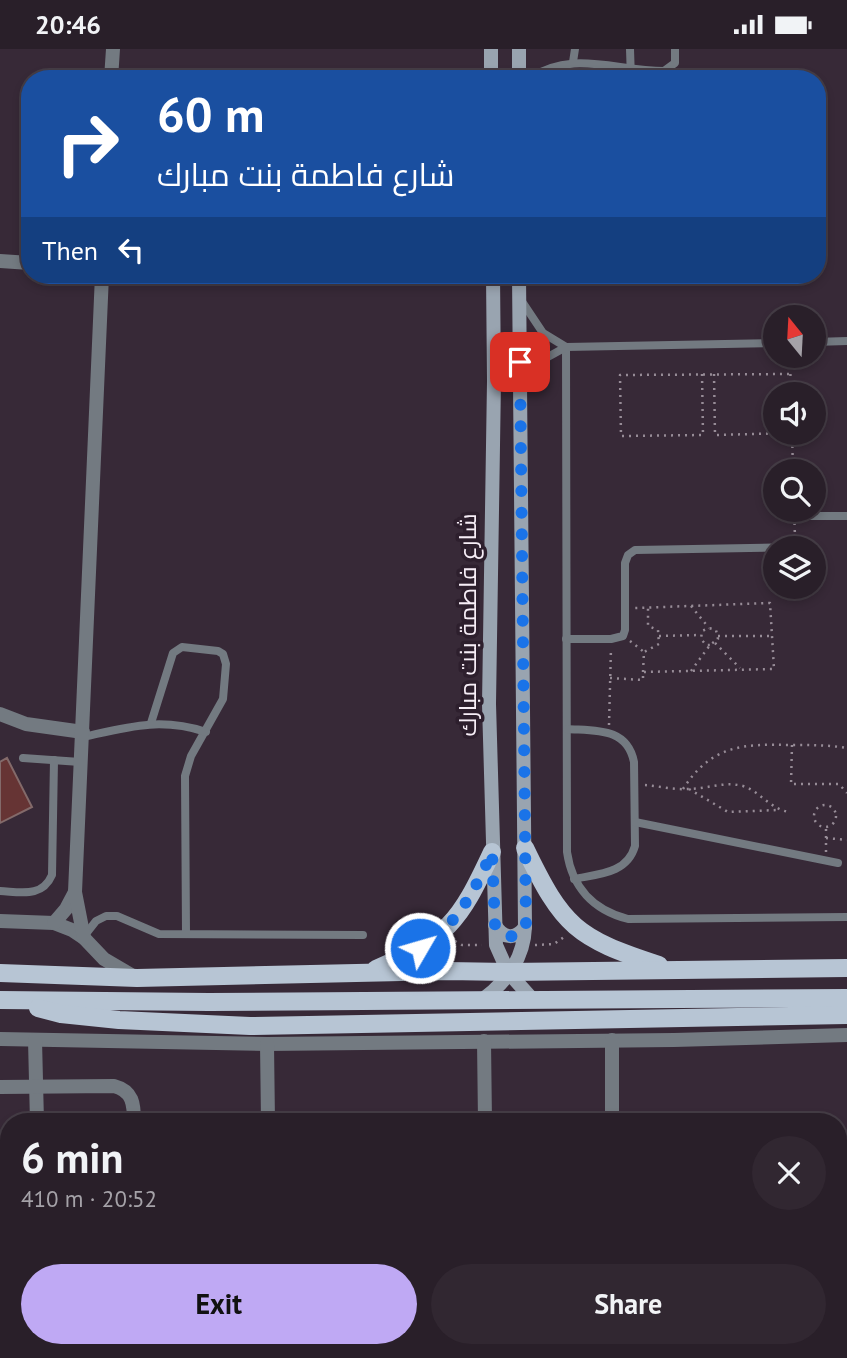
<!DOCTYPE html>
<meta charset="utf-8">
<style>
body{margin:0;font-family:"PT Sans",Cairo,sans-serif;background:#312731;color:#f1f3f6;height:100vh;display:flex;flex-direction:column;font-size:26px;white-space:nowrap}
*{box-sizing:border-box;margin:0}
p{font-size:23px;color:#a5a2a8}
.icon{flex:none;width:38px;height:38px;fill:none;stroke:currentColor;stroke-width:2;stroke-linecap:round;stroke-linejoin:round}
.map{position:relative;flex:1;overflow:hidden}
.details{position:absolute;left:0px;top:1064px;width:847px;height:245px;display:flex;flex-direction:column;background:#291f29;border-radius:28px 28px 0 0;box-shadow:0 4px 10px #0003,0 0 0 2px #453d46}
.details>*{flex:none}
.banner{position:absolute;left:21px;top:21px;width:805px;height:214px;border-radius:28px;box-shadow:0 4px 10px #0003,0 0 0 2px #453d46;background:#1a4fa0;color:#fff;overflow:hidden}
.needle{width:46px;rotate:342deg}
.buttons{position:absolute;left:763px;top:256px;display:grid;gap:14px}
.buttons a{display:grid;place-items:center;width:63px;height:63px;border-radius:50%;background:#291f29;box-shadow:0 4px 10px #0003,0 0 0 2px #453d46;font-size:35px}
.pin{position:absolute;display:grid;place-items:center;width:60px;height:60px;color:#fff;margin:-30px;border-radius:14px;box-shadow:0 4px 10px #0006}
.me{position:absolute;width:77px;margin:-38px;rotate:52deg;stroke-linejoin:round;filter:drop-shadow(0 0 5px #0008)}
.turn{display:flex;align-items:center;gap:24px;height:147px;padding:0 21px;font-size:32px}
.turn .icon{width:91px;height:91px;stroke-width:2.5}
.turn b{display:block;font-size:49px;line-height:60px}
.then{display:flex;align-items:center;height:66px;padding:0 21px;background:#0003;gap:14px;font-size:26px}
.round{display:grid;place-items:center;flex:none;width:74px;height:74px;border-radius:37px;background:#312731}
.headline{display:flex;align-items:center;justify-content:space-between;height:119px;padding:0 21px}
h1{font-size:42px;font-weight:700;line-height:52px}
.button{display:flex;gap:14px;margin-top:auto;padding:14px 21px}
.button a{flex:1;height:80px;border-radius:42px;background:#bfa9f4;color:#111;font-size:28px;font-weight:700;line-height:80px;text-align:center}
.button a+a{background:#312731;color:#f1f3f6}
.status{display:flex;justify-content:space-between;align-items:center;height:49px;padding:0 35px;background:#291f29;direction:ltr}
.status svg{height:19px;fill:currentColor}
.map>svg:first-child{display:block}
.building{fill:#663434;stroke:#836a6a;stroke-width:2}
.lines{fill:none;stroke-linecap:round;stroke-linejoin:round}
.path{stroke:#978c97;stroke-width:2.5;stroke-dasharray:2 5;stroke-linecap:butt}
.lane{stroke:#737a81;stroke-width:8}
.street{stroke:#737a81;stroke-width:14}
.secondary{stroke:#99a4b0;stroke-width:14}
.primary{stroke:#b7c5d4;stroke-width:18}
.route{stroke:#1a73e8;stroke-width:12;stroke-dasharray:0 21.6}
.labels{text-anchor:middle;stroke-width:7;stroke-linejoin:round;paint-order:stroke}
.street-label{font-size:24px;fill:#f6edf6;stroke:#2d1f2d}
</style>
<div class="status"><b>20:46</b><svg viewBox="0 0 49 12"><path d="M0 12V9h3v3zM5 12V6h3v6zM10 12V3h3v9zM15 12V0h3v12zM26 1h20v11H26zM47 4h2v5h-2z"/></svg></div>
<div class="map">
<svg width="847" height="1309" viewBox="0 0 847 1309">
<rect width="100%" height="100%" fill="#372937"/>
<polygon class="building" points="7,709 32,758 0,774 0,713"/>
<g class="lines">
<g class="path">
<polyline points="790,311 791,345"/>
<polyline points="702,325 703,386 621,387 620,326 791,325"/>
<polyline points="714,325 715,386 792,384"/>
<polyline points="792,383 793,422"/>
<polyline points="794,460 795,488"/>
<polyline points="691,557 709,579"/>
<polyline points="659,587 701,586"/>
<polyline points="718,587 771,587"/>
<polyline points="630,592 644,603"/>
<polyline points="715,594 740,619"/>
<polyline points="691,622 710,596 718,590 716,581 709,579 702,582 701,590 706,596 710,596"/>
<polyline points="643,623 644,603 659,595 658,581 648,577 648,559"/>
<polyline points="610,629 643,631 643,623 774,620 770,554 635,559"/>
<polyline points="609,676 611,599"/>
<polyline points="792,696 791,735 839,735 847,744"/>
<path d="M 645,736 C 659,737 674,741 688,740 C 707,740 724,732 743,737 C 761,743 771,761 790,763"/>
<path d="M 683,740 C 712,695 744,695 792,696 C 811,696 829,696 847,699"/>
<polyline points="689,740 728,763 778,761"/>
<circle cx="825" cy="767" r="11"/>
<polyline points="826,789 847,791"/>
<polyline points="826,803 826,779"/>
<polyline points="455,892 462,896 482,896"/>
<polyline points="535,896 554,895 564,888"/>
</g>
<g class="lane">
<polyline points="630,0 631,30"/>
<polyline points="573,13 575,0"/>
<path d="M 528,30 C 573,0 614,22 664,22 L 675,14 L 675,0"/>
<polyline points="521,251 543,284 566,298"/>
<polyline points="814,293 847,292"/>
<path d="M 566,298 L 567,803 C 572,838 593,861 628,870 L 847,868"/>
<polyline points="522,333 535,315 566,298 775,294"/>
<polyline points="806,467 847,467"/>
<polyline points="566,590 611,590 623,587 625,581 625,514 628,506 635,501 799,498"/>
<polyline points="151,674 173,604 182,598 218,602 223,605 226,615 223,650 191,707 185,727 186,885"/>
<path d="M 567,680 C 595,682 627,678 634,713 L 635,797 C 627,825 598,825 574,830"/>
<path d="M 83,688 C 128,678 160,668 206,683"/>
<polyline points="23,709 80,713"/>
<polyline points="635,773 838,814"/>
<path d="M 0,842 C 21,843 42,849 52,826 L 54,711"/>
<polyline points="85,886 96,872 106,867 117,867 159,885 363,886"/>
</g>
<g class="street">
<polyline points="111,30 113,0"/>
<polyline points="0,212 30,214"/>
<polyline points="0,665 26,675 83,683"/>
<polyline points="0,872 54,874 72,881 84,889 104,910 133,927"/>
<polyline points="54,874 66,860 75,843"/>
<polyline points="84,889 75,843 102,226"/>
<polyline points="0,990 267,995 674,991 847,986"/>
<polyline points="35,991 37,1073"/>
<polyline points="484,992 485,1073"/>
<polyline points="267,995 268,1073"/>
<path d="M 0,1038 L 114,1037 C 133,1042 134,1055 134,1073"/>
<polyline points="612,1073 612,991"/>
<polyline points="225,1300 226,1309"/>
<polyline points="388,1300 388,1309"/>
<polyline points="428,1309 430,1300"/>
<polyline points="612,1309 612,1300"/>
</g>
<g class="secondary">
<polyline points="519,0 519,30"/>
<polyline points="491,30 491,0"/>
<polyline points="493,226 494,332 489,655 496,896 508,923 533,951"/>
<path d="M 495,876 C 503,890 516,891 525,878"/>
<path d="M 482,951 C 507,933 524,908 525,878 L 519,226"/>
</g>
<g class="primary">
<path d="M 525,799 C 563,878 576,889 659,916"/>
<path d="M 376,920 C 448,888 459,874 492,803"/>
<polyline points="0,924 137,929 447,922 508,923 847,919"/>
<polyline points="0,951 209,953 847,949"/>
<polyline points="38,959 61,965 119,971 250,977 847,966"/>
</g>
</g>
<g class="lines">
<path class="route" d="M 420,899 C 458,876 474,842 492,803 L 495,876 C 503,890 516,891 526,878 L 520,313"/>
</g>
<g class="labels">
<g class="street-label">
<text transform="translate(468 576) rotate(-90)" y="8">شارع فاطمة بنت مبارك</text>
</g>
</g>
</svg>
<div class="buttons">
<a><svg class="needle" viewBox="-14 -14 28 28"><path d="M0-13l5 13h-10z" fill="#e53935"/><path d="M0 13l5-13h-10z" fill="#a5a2a8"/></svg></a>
<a><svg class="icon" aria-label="sound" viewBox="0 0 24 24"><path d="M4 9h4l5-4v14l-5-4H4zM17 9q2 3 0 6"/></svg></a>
<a><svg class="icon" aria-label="search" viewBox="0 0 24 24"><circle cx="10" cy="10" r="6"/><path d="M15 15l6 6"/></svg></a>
<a><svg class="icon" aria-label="layers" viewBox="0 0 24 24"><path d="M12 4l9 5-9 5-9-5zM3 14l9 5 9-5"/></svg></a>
</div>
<div class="pin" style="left:520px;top:313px;background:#d93025"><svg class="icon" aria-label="arrive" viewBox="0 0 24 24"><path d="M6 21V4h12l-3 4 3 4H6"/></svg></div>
<svg class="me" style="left:420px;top:899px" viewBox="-20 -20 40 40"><circle r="17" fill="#1a73e8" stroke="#fff" stroke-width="3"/><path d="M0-11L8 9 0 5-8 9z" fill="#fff"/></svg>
<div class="banner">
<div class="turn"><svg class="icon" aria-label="right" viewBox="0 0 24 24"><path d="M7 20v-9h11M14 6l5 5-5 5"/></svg><div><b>60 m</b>شارع فاطمة بنت مبارك</div></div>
<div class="then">Then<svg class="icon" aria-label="left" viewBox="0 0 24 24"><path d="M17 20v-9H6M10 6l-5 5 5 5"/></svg></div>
</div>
<section class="details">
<div class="headline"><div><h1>6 min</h1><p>410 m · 20:52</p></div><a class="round"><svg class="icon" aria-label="close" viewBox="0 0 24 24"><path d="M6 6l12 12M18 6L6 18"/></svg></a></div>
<div class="button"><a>Exit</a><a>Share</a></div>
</section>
</div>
